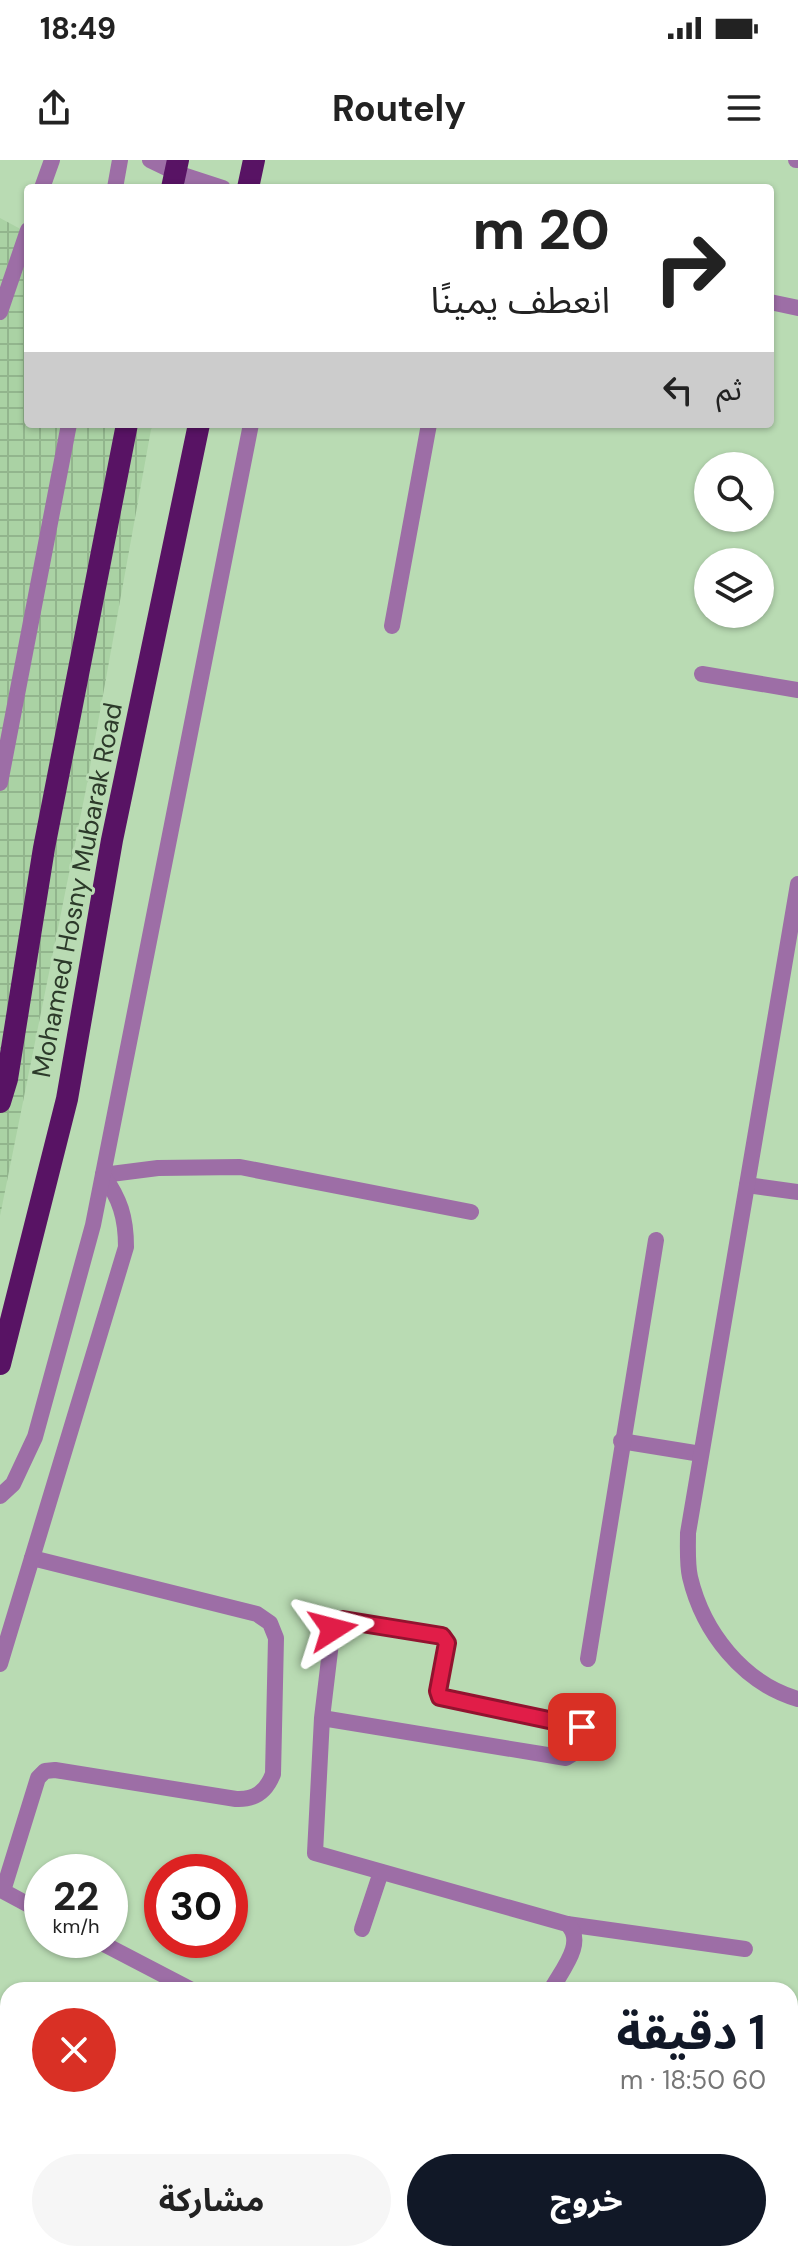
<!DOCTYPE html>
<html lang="ar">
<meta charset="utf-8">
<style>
body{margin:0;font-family:"DM Sans","Noto Sans Arabic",sans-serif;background:#f6f6f6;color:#222;direction:rtl;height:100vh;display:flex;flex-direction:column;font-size:30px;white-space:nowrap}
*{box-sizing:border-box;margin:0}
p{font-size:26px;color:#767676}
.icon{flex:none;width:44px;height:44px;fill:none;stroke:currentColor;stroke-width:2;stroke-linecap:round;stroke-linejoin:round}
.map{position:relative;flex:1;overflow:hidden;direction:ltr}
.drawer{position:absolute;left:0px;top:1822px;width:798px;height:280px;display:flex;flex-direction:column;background:#fff;border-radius:24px 24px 0 0;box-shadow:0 2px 6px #0004;direction:rtl}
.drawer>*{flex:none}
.hud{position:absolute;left:24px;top:24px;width:750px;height:244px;border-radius:8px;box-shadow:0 2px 6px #0004;direction:rtl;background:#fff;color:#222;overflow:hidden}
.buttons{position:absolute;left:694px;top:292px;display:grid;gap:16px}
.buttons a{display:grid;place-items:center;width:80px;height:80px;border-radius:50%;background:#fff;box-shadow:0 2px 6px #0004;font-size:40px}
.speed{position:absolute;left:24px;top:1694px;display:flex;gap:16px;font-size:40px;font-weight:700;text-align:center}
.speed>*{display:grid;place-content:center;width:104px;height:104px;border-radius:50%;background:#fff;box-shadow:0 2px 6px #0004;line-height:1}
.speed small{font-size:20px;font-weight:400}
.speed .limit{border:12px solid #d22;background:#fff;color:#111}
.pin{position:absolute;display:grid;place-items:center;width:68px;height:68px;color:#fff;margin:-34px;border-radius:16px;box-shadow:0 4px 12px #0006}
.me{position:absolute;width:88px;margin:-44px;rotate:81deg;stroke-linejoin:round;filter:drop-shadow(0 0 6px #0008)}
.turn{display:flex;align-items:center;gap:28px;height:168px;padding:0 32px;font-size:36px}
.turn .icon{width:104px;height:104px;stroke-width:2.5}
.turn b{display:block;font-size:56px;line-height:68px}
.then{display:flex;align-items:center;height:76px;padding:0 32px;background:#0003;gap:16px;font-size:30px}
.round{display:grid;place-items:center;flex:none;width:84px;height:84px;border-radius:42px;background:#f6f6f6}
.overview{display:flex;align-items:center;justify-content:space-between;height:136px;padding:0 32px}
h1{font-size:48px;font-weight:700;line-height:60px;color:#111827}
.cta{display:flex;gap:16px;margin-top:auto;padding:16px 32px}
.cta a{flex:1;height:92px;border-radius:48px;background:#111827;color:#fff;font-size:32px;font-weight:700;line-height:92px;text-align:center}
.cta a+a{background:#f6f6f6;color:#222}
.status{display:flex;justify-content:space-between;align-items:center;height:56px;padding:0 40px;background:#fff;direction:ltr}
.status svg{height:22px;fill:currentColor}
header{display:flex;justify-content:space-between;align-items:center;height:104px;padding:0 32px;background:#fff;font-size:36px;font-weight:700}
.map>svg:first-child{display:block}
.industrial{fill:url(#industrial-grid)}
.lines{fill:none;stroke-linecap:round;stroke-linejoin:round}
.service{stroke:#9d6ea6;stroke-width:16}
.minor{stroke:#9d6ea6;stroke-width:16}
.tertiary{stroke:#9d6ea6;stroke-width:16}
.trunk{stroke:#581364;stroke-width:22}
.trunk-bridge{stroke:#581364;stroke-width:22}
.route-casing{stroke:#92132f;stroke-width:20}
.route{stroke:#e11d48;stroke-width:14}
.labels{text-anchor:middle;stroke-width:6;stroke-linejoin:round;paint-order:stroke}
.street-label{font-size:26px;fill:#2c3a2a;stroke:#b9dbb3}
</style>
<div class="status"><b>18:49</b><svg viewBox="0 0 49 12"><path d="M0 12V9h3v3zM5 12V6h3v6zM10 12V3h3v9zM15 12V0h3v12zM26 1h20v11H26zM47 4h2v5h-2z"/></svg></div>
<header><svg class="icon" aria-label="menu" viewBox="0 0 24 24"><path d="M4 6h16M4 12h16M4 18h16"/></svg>Routely<svg class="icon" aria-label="share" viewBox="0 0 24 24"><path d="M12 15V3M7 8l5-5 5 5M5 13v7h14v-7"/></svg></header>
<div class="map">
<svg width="798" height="2102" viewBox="0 0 798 2102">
<defs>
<pattern id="industrial-grid" width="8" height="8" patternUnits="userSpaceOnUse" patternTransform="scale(2)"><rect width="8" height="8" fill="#aad2a4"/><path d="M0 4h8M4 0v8" fill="none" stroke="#92b58d"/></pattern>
</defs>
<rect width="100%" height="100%" fill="#b9dbb3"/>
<polygon class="industrial" points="0,58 28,73 28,264 152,264 86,629 0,1056"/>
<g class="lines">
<g class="service">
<polyline points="702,514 798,530"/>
<polyline points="103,1015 158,1008 240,1007 471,1052"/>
<polyline points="747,1025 798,1032"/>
<polyline points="621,1281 701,1294"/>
<polyline points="588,1499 656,1080"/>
<polyline points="567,1764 745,1789"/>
<polyline points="362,1769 381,1712"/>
</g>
<g class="minor">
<polyline points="42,28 52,0"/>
<polyline points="0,152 28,70"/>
<polyline points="392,466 429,264"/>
<path d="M 798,724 L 688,1373 C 688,1387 687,1404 690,1417 C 703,1472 743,1523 798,1539"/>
<path d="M 32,1398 L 257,1454 L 270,1463 L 276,1478 L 273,1614 C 266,1632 255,1640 236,1639 L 55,1610 L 45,1611 L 38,1618 L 3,1731 L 42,1752"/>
<path d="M 0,1504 L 126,1087 C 126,1057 120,1039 103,1015"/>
<path d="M 322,1558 L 333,1466 L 343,1460 L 442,1476 L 447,1486 L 438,1534 L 443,1539 L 582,1567 L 576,1592 L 566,1598 L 322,1558 L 315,1693 L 567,1764 C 587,1782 561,1811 551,1830"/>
<polyline points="96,1780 192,1830"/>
<polyline points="0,1981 8,1984"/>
<polyline points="283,2094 296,2102"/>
<polyline points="99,2102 103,2094"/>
<polyline points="401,2102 407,2094"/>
</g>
<g class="tertiary">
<polyline points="150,0 177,13 223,28"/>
<polyline points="796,0 798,0"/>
<polyline points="115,28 120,0"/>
<polyline points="770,142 798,148"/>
<polyline points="0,623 69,264"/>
<polyline points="0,1336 13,1324 35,1277 93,1065 251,264"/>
</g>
<g class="trunk">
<polyline points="248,28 254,0"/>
<polyline points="0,942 7,919 44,688 127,264"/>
<polyline points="0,1204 67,939 112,680 199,264"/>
</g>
<polyline class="trunk-bridge" points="172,28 178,0"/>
</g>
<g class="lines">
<defs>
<polyline id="route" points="333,1469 335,1463 343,1460 442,1476 447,1483 438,1531 440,1537 582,1567"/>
</defs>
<use href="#route" class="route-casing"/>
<use href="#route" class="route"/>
</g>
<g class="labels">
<g class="street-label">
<text transform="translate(77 730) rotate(-79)" y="9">Mohamed Hosny Mubarak Road</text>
</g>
</g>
</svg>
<div class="buttons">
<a><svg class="icon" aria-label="search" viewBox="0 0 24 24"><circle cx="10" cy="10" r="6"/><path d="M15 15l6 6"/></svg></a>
<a><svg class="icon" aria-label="layers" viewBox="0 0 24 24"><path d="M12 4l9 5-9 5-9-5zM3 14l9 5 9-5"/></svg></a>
</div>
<div class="speed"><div>22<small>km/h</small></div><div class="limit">30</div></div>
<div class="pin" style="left:582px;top:1567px;background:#d93025"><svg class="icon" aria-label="arrive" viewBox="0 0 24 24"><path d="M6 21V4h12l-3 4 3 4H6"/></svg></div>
<svg class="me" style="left:333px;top:1469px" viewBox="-20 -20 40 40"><path d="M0-17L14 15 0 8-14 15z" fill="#e11d48" stroke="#fff" stroke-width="4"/></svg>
<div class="hud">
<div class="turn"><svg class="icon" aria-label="right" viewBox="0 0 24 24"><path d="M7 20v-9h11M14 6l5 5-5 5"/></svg><div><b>20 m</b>انعطف يمينًا</div></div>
<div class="then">ثم<svg class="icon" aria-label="left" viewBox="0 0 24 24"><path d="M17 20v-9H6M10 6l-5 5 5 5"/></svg></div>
</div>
<section class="drawer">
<div class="overview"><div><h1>1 دقيقة</h1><p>60 m · 18:50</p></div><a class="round" style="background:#d93025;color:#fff"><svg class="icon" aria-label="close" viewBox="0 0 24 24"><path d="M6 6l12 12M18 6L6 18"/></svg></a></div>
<div class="cta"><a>خروج</a><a>مشاركة</a></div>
</section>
</div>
